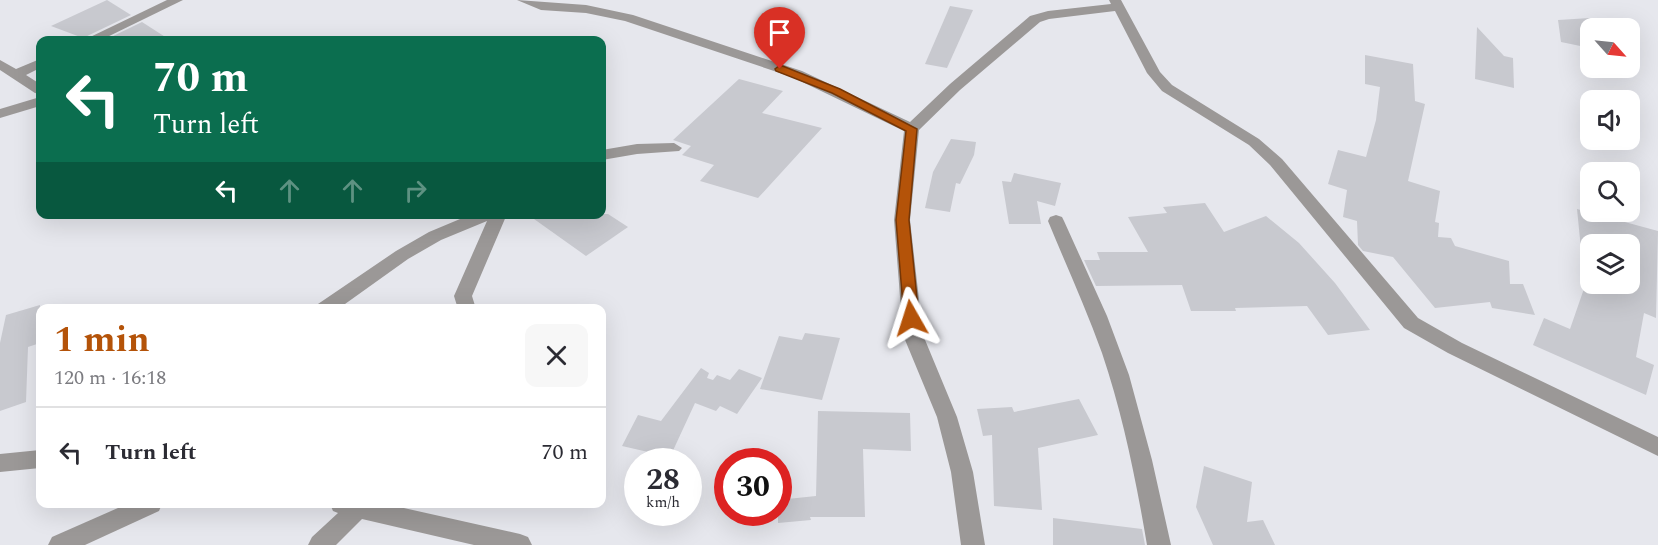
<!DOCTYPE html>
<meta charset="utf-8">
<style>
body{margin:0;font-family:Spectral,serif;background:#f7f7f7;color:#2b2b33;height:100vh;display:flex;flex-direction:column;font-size:22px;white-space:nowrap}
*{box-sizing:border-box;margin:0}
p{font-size:20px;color:#7c7c81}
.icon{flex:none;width:33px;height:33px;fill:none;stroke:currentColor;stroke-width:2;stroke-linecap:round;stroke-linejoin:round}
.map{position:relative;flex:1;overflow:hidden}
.sheet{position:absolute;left:36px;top:304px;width:570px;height:204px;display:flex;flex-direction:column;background:#fff;border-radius:12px;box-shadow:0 6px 24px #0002}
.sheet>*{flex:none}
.top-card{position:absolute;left:36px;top:36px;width:570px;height:183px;border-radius:12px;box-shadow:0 6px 24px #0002;background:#0b6e4f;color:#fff;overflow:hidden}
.needle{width:39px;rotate:117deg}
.fabs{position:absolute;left:1580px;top:18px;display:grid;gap:12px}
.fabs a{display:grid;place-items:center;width:60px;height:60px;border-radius:12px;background:#fff;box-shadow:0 6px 24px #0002;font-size:30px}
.speed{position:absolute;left:624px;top:448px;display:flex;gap:12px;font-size:30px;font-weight:700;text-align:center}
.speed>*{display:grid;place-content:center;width:78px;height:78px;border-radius:50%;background:#fff;box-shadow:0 6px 24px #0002;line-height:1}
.speed small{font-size:15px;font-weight:400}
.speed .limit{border:9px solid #d22;background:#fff;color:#111}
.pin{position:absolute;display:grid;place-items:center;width:51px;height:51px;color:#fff;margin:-62px -26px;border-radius:50% 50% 50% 0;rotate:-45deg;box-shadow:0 0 6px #0007}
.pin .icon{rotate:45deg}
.me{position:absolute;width:66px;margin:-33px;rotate:354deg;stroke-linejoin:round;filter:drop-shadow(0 0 4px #0008)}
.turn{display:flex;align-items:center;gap:21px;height:126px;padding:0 18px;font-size:27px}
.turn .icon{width:78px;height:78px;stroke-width:2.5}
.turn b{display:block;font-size:42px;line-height:51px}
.lanes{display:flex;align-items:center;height:57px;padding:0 18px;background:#0003;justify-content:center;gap:30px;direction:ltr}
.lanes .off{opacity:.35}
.round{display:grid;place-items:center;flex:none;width:63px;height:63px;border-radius:12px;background:#f7f7f7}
.summary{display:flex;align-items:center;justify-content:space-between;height:102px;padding:0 18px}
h1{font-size:36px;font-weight:700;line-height:45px;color:#b45309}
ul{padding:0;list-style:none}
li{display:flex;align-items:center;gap:18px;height:90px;padding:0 18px;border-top:2px solid #e1e1e2}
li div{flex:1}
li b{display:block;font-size:22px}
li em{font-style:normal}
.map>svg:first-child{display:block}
.building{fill:#c8c9cf;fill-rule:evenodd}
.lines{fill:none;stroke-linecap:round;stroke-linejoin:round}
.minor{fill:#9b9897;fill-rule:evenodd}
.route{fill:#b45309;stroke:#753606;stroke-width:1.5}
</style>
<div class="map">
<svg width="1658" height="545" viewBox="0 0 1658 545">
<rect width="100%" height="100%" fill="#e6e7ed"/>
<g class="building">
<polygon points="107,0 131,15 83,38 51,26"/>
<polygon points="950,6 973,10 947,68 925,64"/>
<polygon points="1590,18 1590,48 1561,42 1558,20"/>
<polygon points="142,22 170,40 105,40"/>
<polygon points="1477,27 1504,56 1513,58 1514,88 1475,79"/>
<polygon points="1365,55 1413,64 1415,101 1425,104 1408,181 1440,191 1435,222 1439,223 1438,237 1451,238 1455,246 1509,261 1510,284 1523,284 1535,315 1492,308 1490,302 1435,308 1393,257 1363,251 1358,245 1357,221 1343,217 1347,190 1328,184 1338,150 1366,157 1376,120 1380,87 1365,84"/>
<polygon points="739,79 783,91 762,113 822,128 758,198 700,181 714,165 682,155 691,146 673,140"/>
<polygon points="951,139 976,142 974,155 960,184 956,183 950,212 925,208 933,172"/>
<polygon points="1014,173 1061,183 1055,206 1037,201 1041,224 1009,224 1002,181 1011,182"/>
<polygon points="1205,203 1224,232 1266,216 1299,243 1335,283 1370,330 1328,335 1307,306 1235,308 1236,311 1191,311 1182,285 1096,286 1084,260 1100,260 1097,252 1148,252 1128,217 1167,213 1163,207"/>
<path d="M 1577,209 L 1658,231 L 1656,318 L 1644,313 L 1636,357 L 1654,365 L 1646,395 L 1533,345 L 1544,318 L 1570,329 L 1587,280 L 1584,279 ZM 1590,244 L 1629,244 L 1629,284 L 1590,284 Z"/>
<polygon points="527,214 608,214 628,227 586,256"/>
<polygon points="40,305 40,343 28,347 26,402 0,411 0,343 6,315"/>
<polygon points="805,333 840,338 822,400 760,389 779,336 802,340"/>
<polygon points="701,368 709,373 707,378 713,380 717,375 730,380 739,369 762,378 737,414 720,406 716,411 695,403 670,457 622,446 638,415 661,421"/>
<polygon points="1079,399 1098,435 1038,448 1042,510 994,506 992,435 983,436 977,409 1012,407 1014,412"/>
<polygon points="818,411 910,413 911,451 863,449 865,517 810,517 811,520 778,523 778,517 764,517 764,513 778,513 778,500 816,496"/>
<polygon points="1204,466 1252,482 1247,522 1263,520 1275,545 1213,545 1196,507"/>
<polygon points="1053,518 1142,529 1145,545 1053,545"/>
</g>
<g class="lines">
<g class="minor">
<polygon points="167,0 183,0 101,40 84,40"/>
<polygon points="517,0 586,5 633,15 802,71 910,122 950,84 1030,16 1048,11 1111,4 1109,0 1121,0 1160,72 1172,85 1259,139 1282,159 1418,318 1462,343 1658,437 1658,456 1448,353 1404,328 1270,165 1249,145 1162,91 1147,73 1115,11 1049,19 1040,22 960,90 919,130 910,220 923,335 957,417 973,472 985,545 961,545 951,472 937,417 903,335 894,220 904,131 792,77 625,21 586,13 541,10"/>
<polygon points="40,59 40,68 26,75 40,84 40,94 35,93 0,70 0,60 16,69"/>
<polygon points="40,97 40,106 0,118 0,109"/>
<polygon points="674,143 682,148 679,151 637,154 602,160 602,150 637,144"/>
<polygon points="472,214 507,214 472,296 476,309 458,309 454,296 487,221 441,240 408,259 338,309 316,309 318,304 396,251 429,232"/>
<path d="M 1056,215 L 1062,217 L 1064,221 L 1107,316 L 1129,375 L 1152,460 L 1171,545 L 1147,545 C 1136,480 1123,415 1102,353 C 1086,308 1066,265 1048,221 L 1050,217 Z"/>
<polygon points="40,450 40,468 0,472 0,454"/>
<polygon points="127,504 162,504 159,511 85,545 48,545 52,537"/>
<polygon points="330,504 386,504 520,534 528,537 532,545 474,545 362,519 336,545 308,545 312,537 338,513 333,511"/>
</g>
</g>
<polygon class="route" points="780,65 840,89 917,129 909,220 919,318 916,321 906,321 904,318 896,220 906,131 832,93 776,71 775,69"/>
</svg>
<div class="fabs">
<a><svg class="needle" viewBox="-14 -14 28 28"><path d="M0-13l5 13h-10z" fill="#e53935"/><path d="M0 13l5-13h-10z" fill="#7c7c81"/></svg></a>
<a><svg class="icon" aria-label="sound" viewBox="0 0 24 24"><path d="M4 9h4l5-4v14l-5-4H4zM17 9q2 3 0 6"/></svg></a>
<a><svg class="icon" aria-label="search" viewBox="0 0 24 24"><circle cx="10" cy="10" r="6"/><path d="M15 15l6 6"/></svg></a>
<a><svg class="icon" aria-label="layers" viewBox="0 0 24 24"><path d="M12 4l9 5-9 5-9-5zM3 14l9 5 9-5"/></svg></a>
</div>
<div class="speed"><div>28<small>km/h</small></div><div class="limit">30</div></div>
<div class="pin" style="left:780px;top:69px;background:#d93025"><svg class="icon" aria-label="arrive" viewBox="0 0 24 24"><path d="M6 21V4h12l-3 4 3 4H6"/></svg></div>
<svg class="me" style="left:911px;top:318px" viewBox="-20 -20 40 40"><path d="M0-17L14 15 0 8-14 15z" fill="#b45309" stroke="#fff" stroke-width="4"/></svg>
<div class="top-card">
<div class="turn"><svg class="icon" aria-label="left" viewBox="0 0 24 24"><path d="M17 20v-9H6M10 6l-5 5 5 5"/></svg><div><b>70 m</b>Turn left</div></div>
<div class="lanes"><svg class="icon" aria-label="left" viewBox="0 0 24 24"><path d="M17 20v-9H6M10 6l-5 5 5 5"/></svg><svg class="icon off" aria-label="ahead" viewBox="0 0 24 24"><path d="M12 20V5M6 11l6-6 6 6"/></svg><svg class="icon off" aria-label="ahead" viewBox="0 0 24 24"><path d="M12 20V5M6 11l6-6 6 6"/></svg><svg class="icon off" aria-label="right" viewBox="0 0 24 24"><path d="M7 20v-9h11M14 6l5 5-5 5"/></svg></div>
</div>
<section class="sheet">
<div class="summary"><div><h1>1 min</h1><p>120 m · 16:18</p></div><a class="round"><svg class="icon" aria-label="close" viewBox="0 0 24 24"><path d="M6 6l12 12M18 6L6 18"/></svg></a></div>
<ul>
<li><svg class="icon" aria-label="left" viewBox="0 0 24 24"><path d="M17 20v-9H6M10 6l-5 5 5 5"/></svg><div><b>Turn left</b></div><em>70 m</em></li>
</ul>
</section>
</div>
